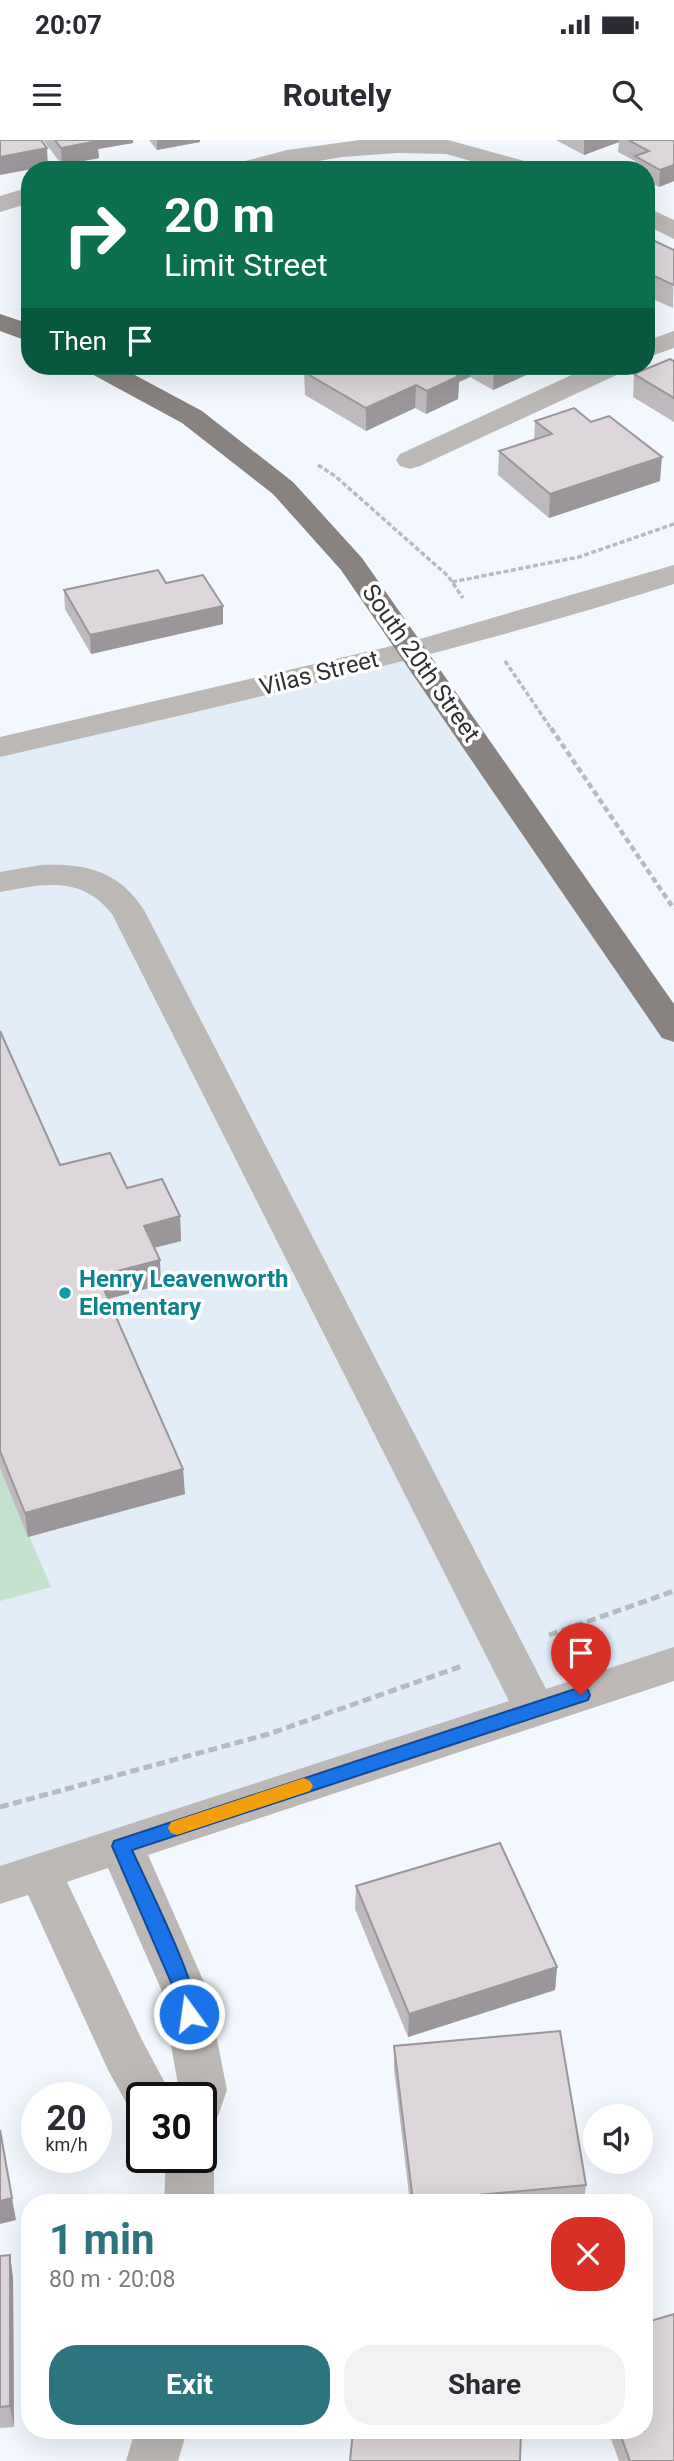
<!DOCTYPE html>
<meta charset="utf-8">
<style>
body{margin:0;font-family:Roboto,sans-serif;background:#f2f2f3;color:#2b2b33;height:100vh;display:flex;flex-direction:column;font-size:26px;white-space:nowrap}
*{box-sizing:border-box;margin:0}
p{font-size:23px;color:#7c7c81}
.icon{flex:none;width:38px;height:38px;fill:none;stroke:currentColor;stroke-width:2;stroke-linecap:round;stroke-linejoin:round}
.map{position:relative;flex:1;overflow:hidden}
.drawer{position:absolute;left:21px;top:2054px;width:632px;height:245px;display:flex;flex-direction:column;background:#fff;border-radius:28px;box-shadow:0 7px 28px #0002}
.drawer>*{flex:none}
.hud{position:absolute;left:21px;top:21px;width:634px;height:214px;border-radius:28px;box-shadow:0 7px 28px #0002;background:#0b6e4f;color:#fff;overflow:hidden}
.buttons{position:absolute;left:583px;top:1964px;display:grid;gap:14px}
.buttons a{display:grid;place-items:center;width:70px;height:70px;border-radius:50%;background:#fff;box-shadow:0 7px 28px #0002;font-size:35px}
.speed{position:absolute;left:21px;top:1942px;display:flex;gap:14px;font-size:35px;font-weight:700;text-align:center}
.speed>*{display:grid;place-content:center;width:91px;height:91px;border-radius:50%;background:#fff;box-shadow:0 7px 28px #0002;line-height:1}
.speed small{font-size:18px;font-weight:400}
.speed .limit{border:4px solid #111;border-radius:10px;background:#fff;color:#111}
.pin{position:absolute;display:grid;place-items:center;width:60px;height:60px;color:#fff;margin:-72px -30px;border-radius:50% 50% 50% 0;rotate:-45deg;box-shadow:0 0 7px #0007}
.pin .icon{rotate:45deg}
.me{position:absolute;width:77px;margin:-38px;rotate:346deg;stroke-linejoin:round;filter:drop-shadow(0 0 5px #0008)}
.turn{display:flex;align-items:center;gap:24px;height:147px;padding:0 28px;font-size:32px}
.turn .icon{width:91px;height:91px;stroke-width:2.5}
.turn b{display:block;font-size:49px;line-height:60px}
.then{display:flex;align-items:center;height:66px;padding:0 28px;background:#0003;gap:14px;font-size:26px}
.round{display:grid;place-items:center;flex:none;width:74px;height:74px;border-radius:28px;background:#f2f2f3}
.overview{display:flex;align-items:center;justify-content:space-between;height:119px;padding:0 28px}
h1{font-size:42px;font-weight:700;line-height:52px;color:#2c757e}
.primary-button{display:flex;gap:14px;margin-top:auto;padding:14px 28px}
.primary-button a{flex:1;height:80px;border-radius:28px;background:#2c757e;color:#fff;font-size:28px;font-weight:700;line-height:80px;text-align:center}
.primary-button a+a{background:#f2f2f3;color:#2b2b33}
.status{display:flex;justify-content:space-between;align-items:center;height:49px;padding:0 35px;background:#fff;direction:ltr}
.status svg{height:19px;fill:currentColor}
header{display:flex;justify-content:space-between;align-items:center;height:91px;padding:0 28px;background:#fff;font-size:32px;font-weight:700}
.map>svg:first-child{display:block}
.built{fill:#e2edf8}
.green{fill:#c2e2cd}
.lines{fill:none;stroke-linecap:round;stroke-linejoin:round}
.path-far2{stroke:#b7bbbf;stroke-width:3.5;stroke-dasharray:5 2.5;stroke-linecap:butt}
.path-far1{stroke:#b7bbbf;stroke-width:4.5;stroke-dasharray:6 3.5;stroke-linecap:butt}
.path{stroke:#b7bbbf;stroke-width:5;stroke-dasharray:9 4.5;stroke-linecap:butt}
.minor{fill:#bbb8b6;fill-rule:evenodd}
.major{fill:#888380;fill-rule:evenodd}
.wall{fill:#beb9bd}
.shaded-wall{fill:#9b969a}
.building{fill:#ddd7dc;stroke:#9b969a;stroke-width:2}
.route{fill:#1a73e8;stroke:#114b97;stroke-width:2}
.slow{fill:#f59e0b}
.culture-dot{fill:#0f9aa8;stroke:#fff;stroke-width:2.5}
.labels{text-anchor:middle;stroke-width:7;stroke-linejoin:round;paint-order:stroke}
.street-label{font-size:24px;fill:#2f3133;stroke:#fff}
.culture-label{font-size:24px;font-weight:bold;fill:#0d838f;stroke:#fff;text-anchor:start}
</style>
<div class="status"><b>20:07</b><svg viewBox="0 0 49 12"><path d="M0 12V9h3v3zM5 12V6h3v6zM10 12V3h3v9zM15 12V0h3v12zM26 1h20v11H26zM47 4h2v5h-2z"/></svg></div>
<header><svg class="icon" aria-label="menu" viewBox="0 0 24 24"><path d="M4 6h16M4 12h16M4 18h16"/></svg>Routely<svg class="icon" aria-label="search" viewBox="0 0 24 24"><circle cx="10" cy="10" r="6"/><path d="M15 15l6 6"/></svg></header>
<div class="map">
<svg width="674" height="2321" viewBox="0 0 674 2321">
<rect width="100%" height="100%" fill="#f3f8fe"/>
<polygon class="built" points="412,510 674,890 674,1524 0,1745 0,607"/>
<polygon class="green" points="0,1328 51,1447 0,1461"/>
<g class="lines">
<g class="path-far2">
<polyline points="318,325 335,336 448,436 463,458"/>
<polyline points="452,442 579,417 674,384"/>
<polyline points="505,521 552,590"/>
</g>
<polyline class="path-far1" points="551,588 674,769"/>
<g class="path">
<polyline points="549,1495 674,1451"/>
<polyline points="0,1667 269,1594 462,1526"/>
</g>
<g class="minor">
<polygon points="360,0 448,0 539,25 542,30 503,30 446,14 397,13 342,17 267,30 227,30 230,25 287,10"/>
<polygon points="203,23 222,25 225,30 191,30 194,25"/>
<polygon points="30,47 30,63 0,72 0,56"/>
<polygon points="646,67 674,80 674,99 646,85"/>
<polygon points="674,191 674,208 646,218 646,201"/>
<polygon points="591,226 627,226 623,232 420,326 410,329 400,326 396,320 400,314"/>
<path d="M 674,425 L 674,444 C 453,514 226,565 0,617 L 0,597 L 413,501 Z"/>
<path d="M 41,725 C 86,723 119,731 144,770 L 546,1549 L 674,1507 L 674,1541 L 148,1715 L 207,1849 L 227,1950 L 218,1976 L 201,1983 L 201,1958 L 177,1958 L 179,1950 L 161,1849 L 108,1728 L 67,1742 L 142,1900 L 173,1958 L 142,1958 L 142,1977 L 132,1973 L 108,1930 L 28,1755 L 0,1764 L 0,1726 L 509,1561 L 112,774 C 81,735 44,744 0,752 L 0,732 Z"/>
<polygon points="201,2000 207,2002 214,2018 214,2063 164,2063 166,2018 201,2018"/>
<polygon points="135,2291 187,2291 178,2321 126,2321"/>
</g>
<g class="major">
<polygon points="0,174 30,184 30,202 0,191"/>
<polygon points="84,226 118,226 202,271 293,342 362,418 674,864 674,902 662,898 341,430 273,354 182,283 88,232"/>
</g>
</g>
<g class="wall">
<polygon points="43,0 133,0 133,3 98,9 99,18 62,25"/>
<polygon points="149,0 200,0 200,2 157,10"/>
<polygon points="556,0 674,0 674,41 659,47 646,40 646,30 634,30 635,21 618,12 619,2 584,15"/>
<polygon points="646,97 674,110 673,168 648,157"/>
<polygon points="674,221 674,282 633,257 634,234"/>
<polygon points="318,226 535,226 535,231 493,250 470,237 459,242 458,259 426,274 415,268 366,291 305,255 304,232"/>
<polygon points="535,281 591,282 660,341 549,378 498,335 499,311 534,300"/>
<polygon points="166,443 223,484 91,514 65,469 64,450"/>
<polygon points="0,891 60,1025 127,1048 180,1076 181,1101 154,1108 161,1145 108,1159 185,1354 28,1397 0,1328"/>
<polygon points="356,1746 557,1827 555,1850 408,1897 355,1769"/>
<polygon points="394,1906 586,2045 584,2063 410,2063 394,1929"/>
<polygon points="0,2116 13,2137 14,2287 0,2288"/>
<polygon points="608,2291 644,2291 674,2321 619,2321"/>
</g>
<g class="shaded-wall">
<polygon points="92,0 133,0 133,3 98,9 99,18 62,25 61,8"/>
<polygon points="157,0 200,0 200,2 157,10"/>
<polygon points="584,0 619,0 619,2 584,15"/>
<polygon points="47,8 48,26 0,35 0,17"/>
<polygon points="674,25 674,41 659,47 660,30"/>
<polygon points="650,134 648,157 646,158 646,136"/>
<polygon points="444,226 471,226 470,237 459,242 458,259 426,274 427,251 442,227"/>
<polygon points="496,226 535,226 535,231 493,250 494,227"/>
<polygon points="416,245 415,268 366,291 366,268"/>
<polygon points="662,317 660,341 549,378 550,354"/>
<polygon points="223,466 223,484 91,514 90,495"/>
<polygon points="180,1076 181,1101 145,1110 144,1086"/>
<polygon points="160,1120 161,1145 100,1161 98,1136"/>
<polygon points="183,1329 185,1354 28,1397 25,1373"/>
<polygon points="557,1827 555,1850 408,1897 409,1874"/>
<polygon points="12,2058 16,2080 0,2084 0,2061"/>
<polygon points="10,2115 13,2137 14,2287 10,2266"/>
</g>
<g class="building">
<polygon points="0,0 41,0 47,8 0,17"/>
<polygon points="55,0 97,0 98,1 61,8"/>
<polygon points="628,0 674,0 674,25 660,30 635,16 649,11"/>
<polygon points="646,97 674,110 674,145 650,134 646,136"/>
<polygon points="670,219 674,221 674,258 634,234"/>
<polygon points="318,226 444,226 442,227 459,236 427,251 416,245 366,268 304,232"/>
<polygon points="574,268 591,282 609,276 662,317 550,354 499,311 552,294 535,281"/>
<polygon points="158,430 166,443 203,435 223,466 90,495 64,450"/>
<polygon points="0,891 60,1025 110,1013 127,1048 162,1039 180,1076 144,1086 160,1120 98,1136 183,1329 25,1373 0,1311"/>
<polygon points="500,1703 557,1827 409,1874 356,1746"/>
<polygon points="560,1891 586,2045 413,2061 394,1906"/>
<polygon points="0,1990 12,2058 0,2061"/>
<polygon points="10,2115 10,2266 0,2267 0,2116"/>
<polygon points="674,2174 674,2321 630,2321 619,2291 644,2291 644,2183"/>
<polygon points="353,2291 521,2291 520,2321 350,2321"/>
</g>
<path class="route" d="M 581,1547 L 588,1550 L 590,1555 L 588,1560 L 132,1710 C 144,1738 206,1859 196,1880 L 189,1883 L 182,1880 L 174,1849 L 112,1706 L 114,1701 Z"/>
<polygon class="slow" points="304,1638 310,1641 313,1646 310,1651 177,1695 171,1693 168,1688 171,1682"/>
<circle class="culture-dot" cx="65" cy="1153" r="7"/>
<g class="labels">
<g class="street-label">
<text transform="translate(421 523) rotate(55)" y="8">South 20th Street</text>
<text transform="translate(319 533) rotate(-14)" y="8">Vilas Street</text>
</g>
<g class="culture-label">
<text x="79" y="1147">Henry Leavenworth<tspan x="79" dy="28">Elementary</tspan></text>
</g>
</g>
</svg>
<div class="buttons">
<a><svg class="icon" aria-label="sound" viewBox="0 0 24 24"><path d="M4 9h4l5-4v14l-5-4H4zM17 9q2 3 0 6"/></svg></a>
</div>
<div class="speed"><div>20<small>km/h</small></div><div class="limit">30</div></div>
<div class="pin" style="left:581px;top:1555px;background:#d93025"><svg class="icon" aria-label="arrive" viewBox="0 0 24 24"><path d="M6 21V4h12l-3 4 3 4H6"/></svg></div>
<svg class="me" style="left:189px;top:1874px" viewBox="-20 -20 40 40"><circle r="17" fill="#1a73e8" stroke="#fff" stroke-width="3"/><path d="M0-11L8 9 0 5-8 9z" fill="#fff"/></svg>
<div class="hud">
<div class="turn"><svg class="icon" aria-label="right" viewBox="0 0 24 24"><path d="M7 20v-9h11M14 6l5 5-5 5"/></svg><div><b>20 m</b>Limit Street</div></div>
<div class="then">Then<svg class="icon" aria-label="arrive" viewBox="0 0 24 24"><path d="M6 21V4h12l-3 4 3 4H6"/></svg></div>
</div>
<section class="drawer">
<div class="overview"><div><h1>1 min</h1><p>80 m · 20:08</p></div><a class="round" style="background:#d93025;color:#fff"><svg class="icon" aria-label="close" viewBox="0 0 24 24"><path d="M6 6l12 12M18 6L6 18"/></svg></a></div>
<div class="primary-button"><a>Exit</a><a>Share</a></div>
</section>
</div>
